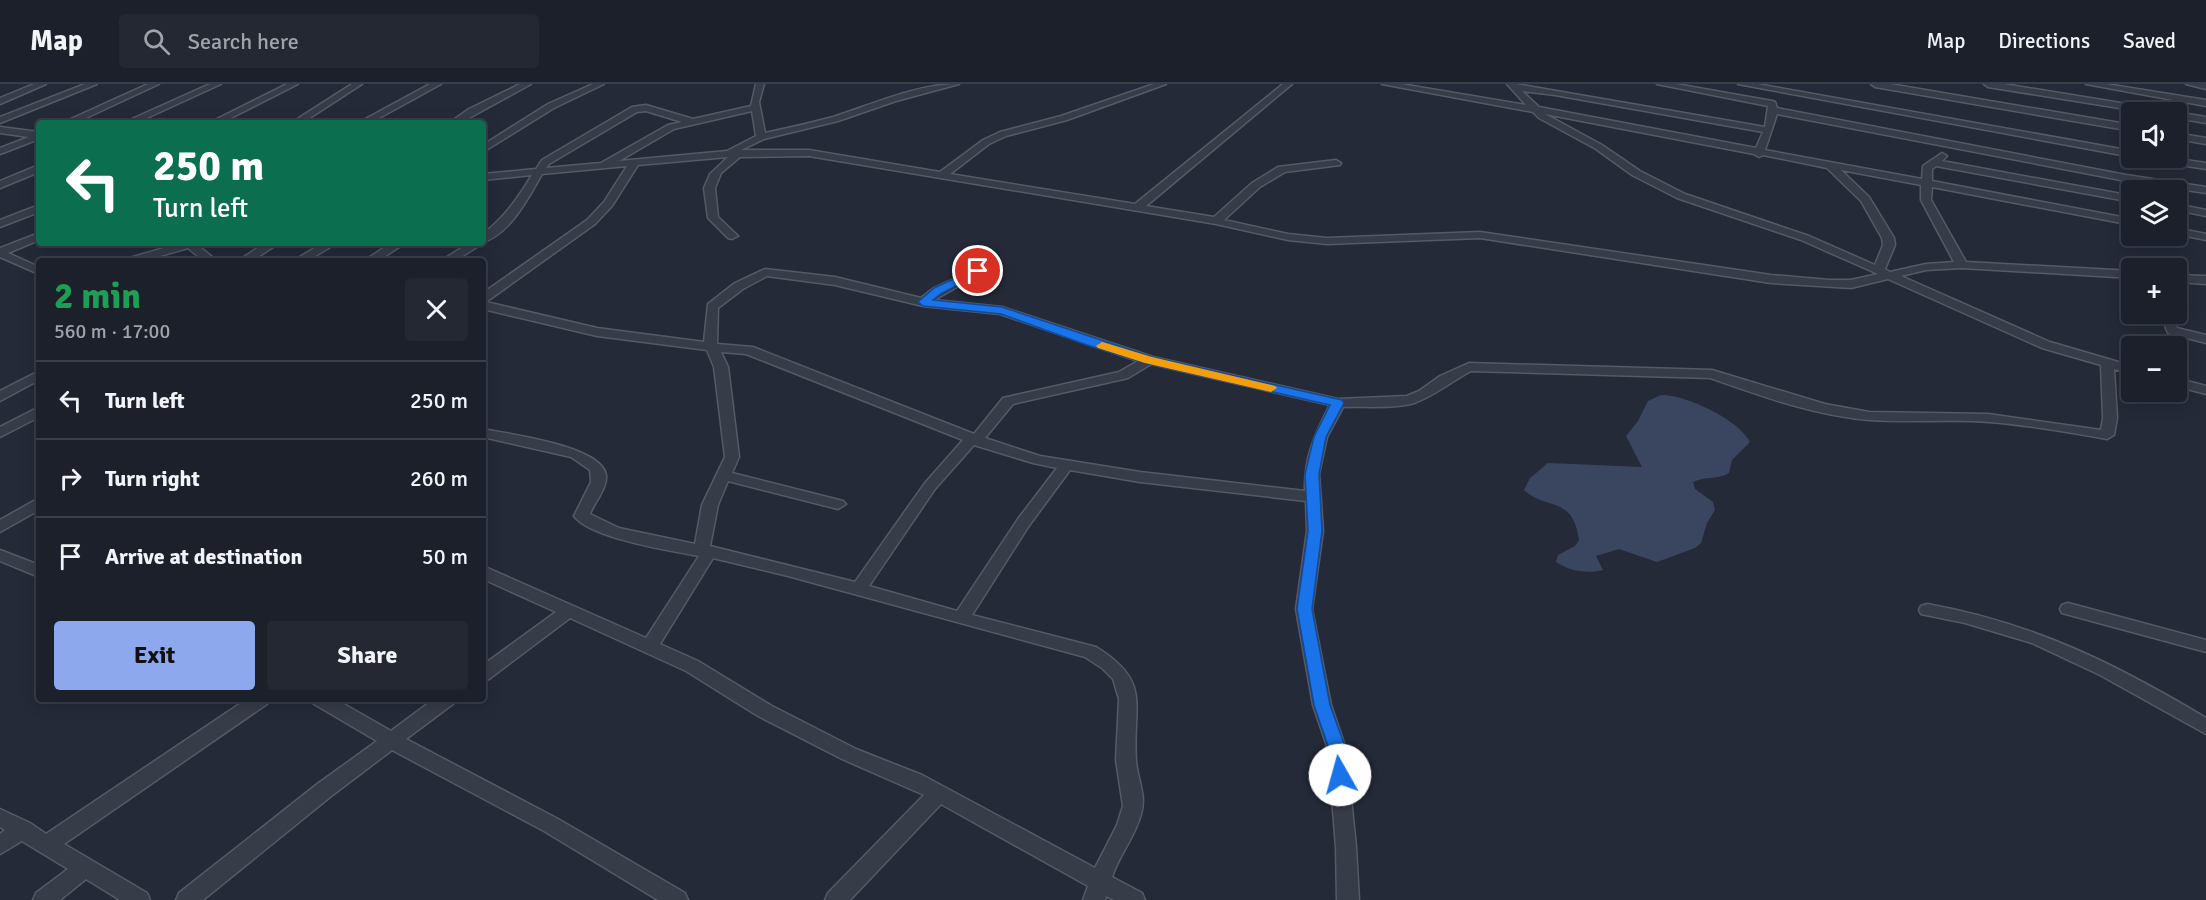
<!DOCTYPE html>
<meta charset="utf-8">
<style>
body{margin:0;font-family:Signika,sans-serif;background:#242832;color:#f1f3f6;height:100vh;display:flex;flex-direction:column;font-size:22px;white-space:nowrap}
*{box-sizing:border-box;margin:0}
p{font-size:20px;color:#a0a3a8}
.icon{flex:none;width:33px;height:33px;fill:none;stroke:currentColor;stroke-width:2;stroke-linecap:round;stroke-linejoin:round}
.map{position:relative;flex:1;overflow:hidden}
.sheet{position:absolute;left:36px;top:174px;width:450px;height:444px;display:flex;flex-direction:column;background:#1b202a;border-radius:6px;box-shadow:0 3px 15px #0003,0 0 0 2px #393e47}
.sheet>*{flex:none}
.top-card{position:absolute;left:36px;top:36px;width:450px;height:126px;border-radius:6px;box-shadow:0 3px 15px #0003,0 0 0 2px #393e47;background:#0b6e4f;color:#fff;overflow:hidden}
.buttons{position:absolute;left:2121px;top:18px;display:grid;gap:12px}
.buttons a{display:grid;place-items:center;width:66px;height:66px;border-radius:6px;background:#1b202a;box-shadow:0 3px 15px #0003,0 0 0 2px #393e47;font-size:30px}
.pin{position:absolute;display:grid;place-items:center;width:51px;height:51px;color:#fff;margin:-26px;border:3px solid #fff;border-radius:50%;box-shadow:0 2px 6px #0007}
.me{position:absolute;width:66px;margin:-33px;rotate:353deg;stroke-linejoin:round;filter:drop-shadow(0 0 4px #0008)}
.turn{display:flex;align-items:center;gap:21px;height:126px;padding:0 18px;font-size:27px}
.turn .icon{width:78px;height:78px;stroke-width:2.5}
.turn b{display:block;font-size:42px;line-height:51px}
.round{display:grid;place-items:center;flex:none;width:63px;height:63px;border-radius:6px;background:#242832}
.summary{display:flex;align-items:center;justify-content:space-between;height:102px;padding:0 18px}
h1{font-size:36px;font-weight:700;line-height:45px;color:#1e9e55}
.cta{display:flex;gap:12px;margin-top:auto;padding:12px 18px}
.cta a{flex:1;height:69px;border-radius:6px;background:#8ea8ee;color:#111;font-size:24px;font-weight:700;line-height:69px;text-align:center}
.cta a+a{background:#242832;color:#f1f3f6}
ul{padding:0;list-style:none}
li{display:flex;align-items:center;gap:18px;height:78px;padding:0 18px;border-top:2px solid #393e47}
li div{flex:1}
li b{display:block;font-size:22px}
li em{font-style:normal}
header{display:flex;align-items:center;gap:36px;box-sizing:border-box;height:84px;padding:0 30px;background:#1b202a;border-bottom:2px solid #393e47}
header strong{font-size:28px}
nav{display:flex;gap:33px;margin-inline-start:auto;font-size:21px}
.search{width:420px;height:54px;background:#242832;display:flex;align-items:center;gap:15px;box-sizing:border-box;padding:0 21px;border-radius:6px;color:#a0a3a8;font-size:22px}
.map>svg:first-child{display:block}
.water{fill:#3a4660}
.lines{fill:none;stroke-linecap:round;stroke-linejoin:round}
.minor-casing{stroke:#555a66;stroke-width:3}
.minor{fill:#373c49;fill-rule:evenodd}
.route{fill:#1a73e8;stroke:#114b97;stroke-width:1.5}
.slow{fill:#f59e0b}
</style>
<header>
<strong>Map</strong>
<div class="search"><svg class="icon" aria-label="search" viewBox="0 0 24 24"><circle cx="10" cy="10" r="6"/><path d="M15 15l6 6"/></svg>Search here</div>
<nav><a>Map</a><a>Directions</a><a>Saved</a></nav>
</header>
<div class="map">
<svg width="2206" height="816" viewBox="0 0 2206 816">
<rect width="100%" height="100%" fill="#242a38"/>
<path class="water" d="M 1661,311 C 1686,311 1738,335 1750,358 L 1732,376 L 1729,389 C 1718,396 1705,392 1693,398 L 1695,405 L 1713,418 L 1715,426 L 1707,439 L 1701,459 L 1695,464 L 1657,478 L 1619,465 L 1596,472 L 1603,486 C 1586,490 1570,487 1556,478 L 1558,471 L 1575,462 L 1579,456 C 1573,411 1547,427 1524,406 L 1530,394 L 1548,379 L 1642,383 L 1626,352 L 1638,337 L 1648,317 Z"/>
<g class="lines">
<defs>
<g id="minor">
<polygon points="34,0 46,0 0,20 0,14"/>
<polygon points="85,0 97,0 0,39 0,33"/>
<polygon points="148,0 159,0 75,39 62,39"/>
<polygon points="210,0 221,0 136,39 123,39"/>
<polygon points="287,0 298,0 221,39 209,39"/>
<polygon points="352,0 362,0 302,39 291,39"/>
<polygon points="430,0 441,0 370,39 358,39"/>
<polygon points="520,0 531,0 460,39 449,39 469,25"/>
<polygon points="593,0 604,0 554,24 483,68 483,61 548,20"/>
<path d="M 756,0 L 764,0 L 759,18 L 765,49 C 788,44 811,39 833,33 C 874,20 916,0 959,0 L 896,17 L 838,37 L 764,55 L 741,66 L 809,66 L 940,88 L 983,56 L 1000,48 L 1061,32 L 1154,0 L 1166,0 L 1067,36 L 1006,52 L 989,60 L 950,90 L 1135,120 L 1283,0 L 1292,0 L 1146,122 L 1214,133 L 1252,99 L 1278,83 L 1336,76 L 1341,79 L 1340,81 L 1285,88 L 1260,103 L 1224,136 L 1288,150 L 1327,154 L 1480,148 L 1771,191 L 1829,196 L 1851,196 L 1878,190 L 1801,156 L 1677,114 L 1632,91 L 1596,65 L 1539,34 L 1533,28 L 1382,0 L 1401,0 L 1526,21 L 1507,0 L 1516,0 L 1765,43 L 1768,22 L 1657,0 L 1676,0 L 1772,17 L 1775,18 L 1777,24 L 2126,91 L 2206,103 L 2206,109 L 2126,97 L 1777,30 L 1765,66 L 1922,95 L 1923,82 L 1942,69 L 1947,72 L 1942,77 L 2132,112 L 2132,118 L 1936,82 L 1932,85 L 1932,97 L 2132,135 L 2132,141 L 1932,103 L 1931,116 L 1966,178 L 2132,187 L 2132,194 L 1962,184 L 1926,186 L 1901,192 L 2050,258 L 2132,282 L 2132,290 L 2114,285 L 2117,334 L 2114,351 L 2107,355 C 2068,348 2029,341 1989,338 C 1949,335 1909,339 1870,336 C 1816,332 1761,312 1710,294 L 1471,287 C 1452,297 1434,312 1414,319 C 1395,325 1363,322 1343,323 L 1327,353 L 1319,390 L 1323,447 L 1312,525 L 1331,621 L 1346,665 L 1356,763 L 1359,816 L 1337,816 L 1336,763 L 1328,665 L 1313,621 L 1296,525 L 1307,447 L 1306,417 L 1140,398 L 1070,386 L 1028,443 L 972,531 L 1096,563 C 1153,598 1132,621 1136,676 C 1137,695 1147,711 1141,730 C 1135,753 1119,771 1112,793 L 1142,809 L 1145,816 L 1114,816 L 1106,812 L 1105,816 L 1083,816 L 1088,802 L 941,720 L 850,816 L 825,816 L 828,809 L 924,711 L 842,675 L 758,632 L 686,587 L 570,534 L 489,595 L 483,597 L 483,581 L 556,528 L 483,495 L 483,482 L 646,554 L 699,472 C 671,467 590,454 574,432 L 591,398 L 590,386 L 571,373 L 483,353 L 483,345 C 508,350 602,362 606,391 C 608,403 594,419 590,430 L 619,444 L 695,460 L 702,421 L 725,373 L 714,283 L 707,266 L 597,252 L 483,225 L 483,209 L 587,136 L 604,118 L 627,82 L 542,90 C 529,113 510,150 483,158 L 483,150 C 504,134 518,114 532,91 L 483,96 L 483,90 L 536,85 L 542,76 L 632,23 L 646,21 L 693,35 L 751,22 ZM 1522,7 L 1555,11 L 1763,48 L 1756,64 L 1539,23 ZM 646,27 L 682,38 L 668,41 L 601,79 L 546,84 L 549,80 L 637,28 ZM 752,27 L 756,52 L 727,67 L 619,77 L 674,45 ZM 1545,30 L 1754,70 L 1759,73 L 1763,71 L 1827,84 L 1861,117 L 1882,154 L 1883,161 L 1875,181 L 1809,152 L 1685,110 L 1640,87 L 1602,61 ZM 809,72 L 1216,140 L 1288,156 L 1327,160 L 1480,154 L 1771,199 L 1851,204 L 1888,195 L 2042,264 L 2101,281 L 2103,334 L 2101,346 L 1988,330 L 1869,328 L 1825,320 L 1712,286 L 1469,279 L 1440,292 L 1419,307 L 1407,312 L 1338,315 L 1153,273 L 1002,223 L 934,216 L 982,189 L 982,185 L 978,184 L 934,204 L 921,214 L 835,193 L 765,185 L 735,199 L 708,220 L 704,258 L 597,244 L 486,218 L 595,140 L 612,122 L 638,81 L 728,73 L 710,90 L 704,104 L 708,134 L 728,154 L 732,155 L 738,152 L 718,133 L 715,104 L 721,89 L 740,73 ZM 1841,86 L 1921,101 L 1921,116 L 1954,178 L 1926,180 L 1890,188 L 1885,185 L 1895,161 L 1894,154 L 1869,113 ZM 767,192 L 835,201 L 923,222 L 1000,230 L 1138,277 L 1119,288 L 1003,314 L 974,350 L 753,263 L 717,260 L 718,224 L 743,205 ZM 721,268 L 746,270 L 963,356 L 925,399 L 855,498 L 710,462 L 718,421 L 728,397 L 838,425 L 846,420 L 843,417 L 732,389 L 739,373 L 728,283 ZM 1151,280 L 1330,321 C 1315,350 1304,374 1305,407 L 1140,388 L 1040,372 L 985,354 L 1013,320 L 1128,294 ZM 974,361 L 1033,379 L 1057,384 L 1018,435 L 957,527 L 869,502 L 935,405 ZM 713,474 L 788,492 L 1085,573 L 1102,584 L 1113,595 L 1119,615 L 1116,676 L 1123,722 L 1117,741 L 1095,784 L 922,691 L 856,665 L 772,622 L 698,577 L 660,560 Z"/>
<polygon points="1738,0 1757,0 2132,67 2132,73"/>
<polygon points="1871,0 1890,0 2132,41 2132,47 1875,3"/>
<polygon points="1984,0 2004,0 2157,25 2162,28 2144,28 1988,3"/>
<polygon points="2086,0 2106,0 2206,16 2206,22"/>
<polygon points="2186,0 2206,0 2206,5"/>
<polygon points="2175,28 2176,28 2206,33 2206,39 2176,34"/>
<polygon points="0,43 39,48 39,55 0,70 0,64 29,53 0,49"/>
<polygon points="2176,49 2206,54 2206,60 2176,55"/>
<polygon points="2150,74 2171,74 2206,79 2206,85 2155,77"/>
<polygon points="39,81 39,88 0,104 0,97"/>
<polygon points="2176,120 2206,126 2206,132 2176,126"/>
<polygon points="39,121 39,128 0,143 0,136"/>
<polygon points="2176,144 2206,150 2206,156 2176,150"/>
<polygon points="39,149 39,156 8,169 39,183 39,190 0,173 0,164"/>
<polygon points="181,159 195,159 217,177 204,177 188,164 143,177 124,177 126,175"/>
<polygon points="265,159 279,159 252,177 238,177"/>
<polygon points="323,159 337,159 307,177 293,177"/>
<polygon points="391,159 405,159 378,177 364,177"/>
<polygon points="469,159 483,159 455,177 441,177"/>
<polygon points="2176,191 2206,192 2206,200 2176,198"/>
<polygon points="2160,230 2172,230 2177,244 2206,251 2206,259 2168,249"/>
<polygon points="39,287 39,296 0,317 0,307"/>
<polygon points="2176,294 2206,302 2206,310 2176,302"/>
<polygon points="39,323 39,333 0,353 0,343"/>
<polygon points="39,414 39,426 0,448 0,436"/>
<polygon points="0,466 39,481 39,493 0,477"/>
<polygon points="2068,519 2206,556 2206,568 2062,529 2060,525 2062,521"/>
<path d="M 1927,520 C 2033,539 2114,579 2206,634 L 2206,650 L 2100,591 L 2032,559 L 1965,539 L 1921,530 L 1919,526 L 1921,522 Z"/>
<polygon points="247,615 270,615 267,620 64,760 147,809 150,816 120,816 86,795 60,816 33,816 36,809 68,785 22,757 0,770 0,750 5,746 0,743 0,725 30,739 46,750"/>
<polygon points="311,615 335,615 391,647 434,615 456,615 453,620 406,655 558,735 685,809 688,816 658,816 544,747 392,666 330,713 203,816 176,816 179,809 316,701 377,657 314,620"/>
</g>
</defs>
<use href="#minor" class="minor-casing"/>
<use href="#minor" class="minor"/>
</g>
<polygon class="route" points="978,184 983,187 981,190 942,209 933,216 1002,223 1152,273 1342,316 1344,319 1326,353 1319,390 1322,447 1312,525 1330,621 1346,665 1348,691 1346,696 1340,698 1333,696 1329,665 1314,621 1297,525 1308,447 1305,390 1314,353 1330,321 1145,279 1084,260 1001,230 923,222 918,218 934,204"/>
<polygon class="slow" points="1102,258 1152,273 1275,302 1277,304 1271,308 1145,279 1098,264 1096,262"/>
</svg>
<div class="buttons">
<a><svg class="icon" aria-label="sound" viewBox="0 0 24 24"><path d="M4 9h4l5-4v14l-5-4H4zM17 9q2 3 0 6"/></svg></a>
<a><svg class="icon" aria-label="layers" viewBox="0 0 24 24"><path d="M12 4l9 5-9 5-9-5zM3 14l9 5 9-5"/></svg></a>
<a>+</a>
<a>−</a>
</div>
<div class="pin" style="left:978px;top:187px;background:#d93025"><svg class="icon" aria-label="arrive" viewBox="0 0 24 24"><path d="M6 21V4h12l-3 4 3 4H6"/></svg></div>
<svg class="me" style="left:1340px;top:691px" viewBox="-20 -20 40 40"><circle r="19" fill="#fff"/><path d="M0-13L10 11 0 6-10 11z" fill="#1a73e8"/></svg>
<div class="top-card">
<div class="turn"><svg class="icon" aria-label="left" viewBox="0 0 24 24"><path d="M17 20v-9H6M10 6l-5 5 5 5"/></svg><div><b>250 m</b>Turn left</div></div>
</div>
<section class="sheet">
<div class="summary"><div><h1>2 min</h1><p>560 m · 17:00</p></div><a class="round"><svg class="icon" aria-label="close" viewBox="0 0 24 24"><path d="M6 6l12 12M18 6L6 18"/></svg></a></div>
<ul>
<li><svg class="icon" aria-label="left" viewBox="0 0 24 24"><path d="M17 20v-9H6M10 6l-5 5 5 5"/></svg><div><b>Turn left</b></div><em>250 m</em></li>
<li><svg class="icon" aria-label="right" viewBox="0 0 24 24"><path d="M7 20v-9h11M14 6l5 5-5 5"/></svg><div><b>Turn right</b></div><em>260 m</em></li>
<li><svg class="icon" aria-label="arrive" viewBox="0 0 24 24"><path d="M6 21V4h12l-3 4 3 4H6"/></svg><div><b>Arrive at destination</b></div><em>50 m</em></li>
</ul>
<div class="cta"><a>Exit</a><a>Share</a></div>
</section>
</div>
